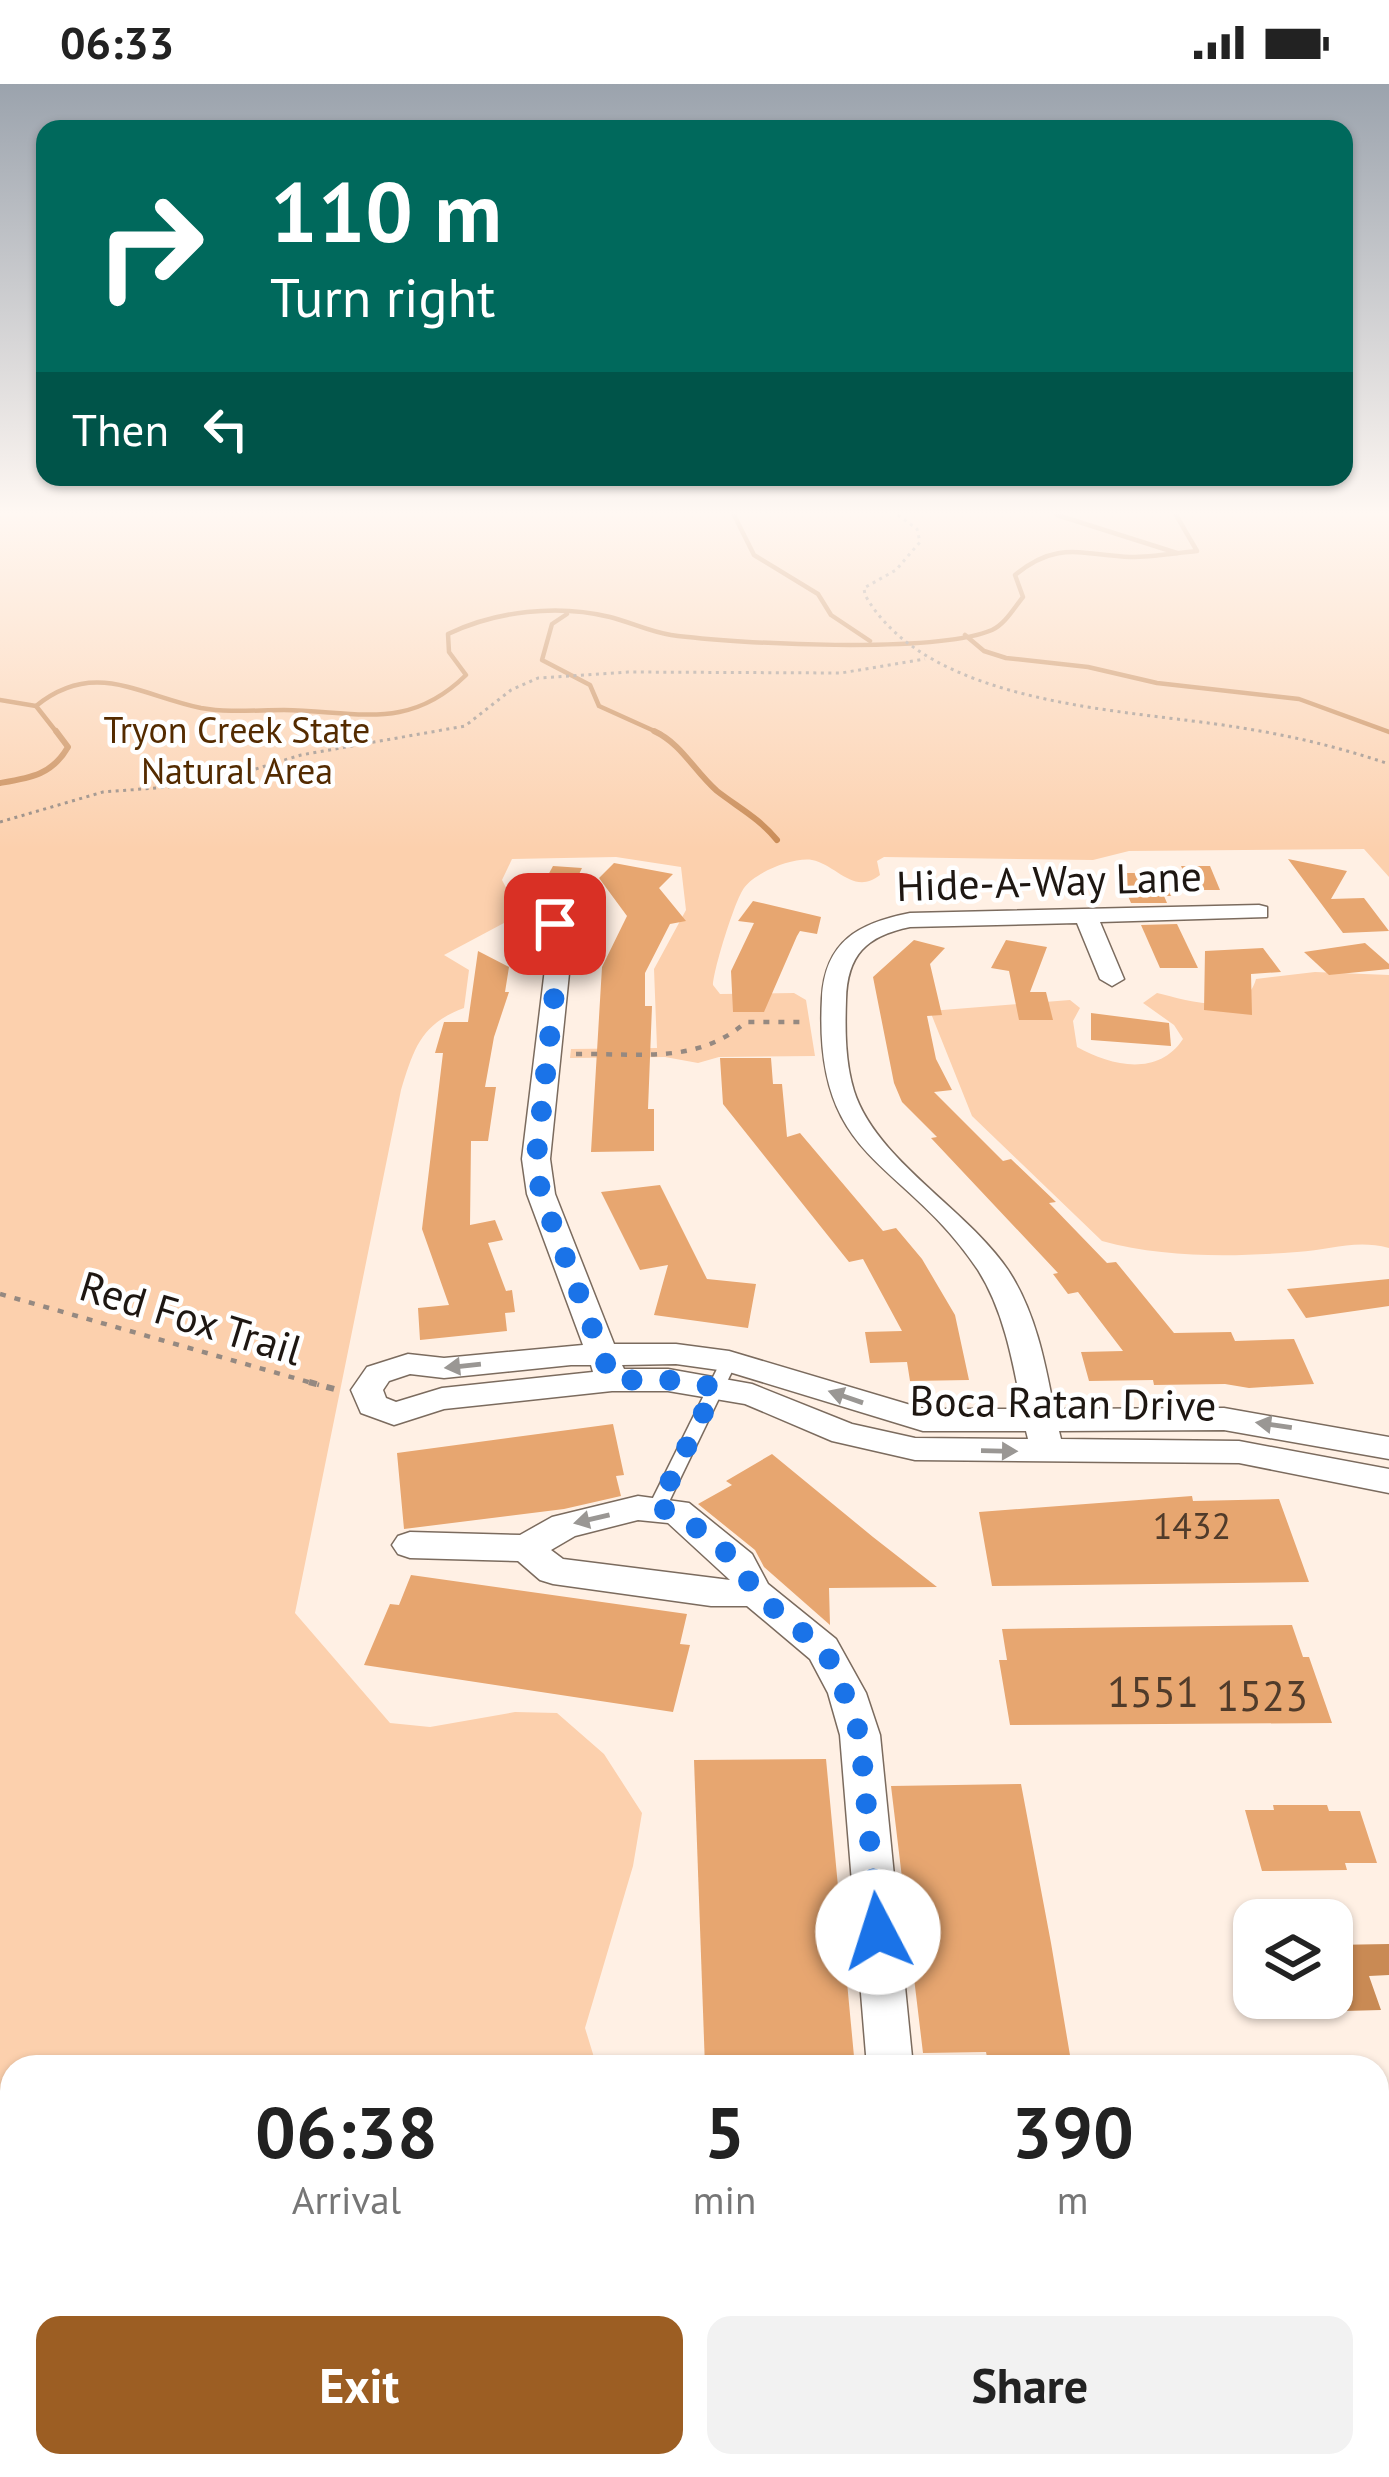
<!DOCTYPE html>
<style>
body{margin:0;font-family:"PT Sans",sans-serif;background:#f2f2f2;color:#222;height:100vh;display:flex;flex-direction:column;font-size:45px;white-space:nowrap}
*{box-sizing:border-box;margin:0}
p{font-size:39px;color:#767676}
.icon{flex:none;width:66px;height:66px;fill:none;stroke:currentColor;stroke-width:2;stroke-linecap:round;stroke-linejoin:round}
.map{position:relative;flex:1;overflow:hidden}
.panel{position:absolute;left:0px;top:1971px;width:1389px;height:423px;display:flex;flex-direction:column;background:#fff;border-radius:36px 36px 0 0;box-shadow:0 3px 9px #0004}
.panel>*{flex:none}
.guide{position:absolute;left:36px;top:36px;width:1317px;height:366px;border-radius:24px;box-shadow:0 3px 9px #0004;background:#00695c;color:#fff;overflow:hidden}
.controls{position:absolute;left:1233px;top:1815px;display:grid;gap:24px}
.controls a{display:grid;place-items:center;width:120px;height:120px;border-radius:24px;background:#fff;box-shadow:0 3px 9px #0004;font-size:60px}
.pin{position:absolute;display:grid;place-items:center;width:102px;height:102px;color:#fff;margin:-51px;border-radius:24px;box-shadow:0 6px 18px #0006}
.me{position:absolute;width:132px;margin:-66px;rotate:355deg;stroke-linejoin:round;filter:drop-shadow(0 0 9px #0008)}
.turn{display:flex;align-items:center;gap:42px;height:252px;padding:0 36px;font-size:54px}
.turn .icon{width:156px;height:156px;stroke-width:2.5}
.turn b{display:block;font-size:84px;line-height:102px}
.then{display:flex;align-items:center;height:114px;padding:0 36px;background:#0003;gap:24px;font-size:45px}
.eta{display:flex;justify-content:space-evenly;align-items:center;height:204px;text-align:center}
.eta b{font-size:72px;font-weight:700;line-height:84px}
.button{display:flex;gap:24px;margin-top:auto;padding:24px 36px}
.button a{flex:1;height:138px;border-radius:24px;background:#9c5e23;color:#fff;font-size:48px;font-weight:700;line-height:138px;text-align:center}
.button a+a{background:#f2f2f2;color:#222}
.status{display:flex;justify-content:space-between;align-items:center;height:84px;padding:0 60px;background:#fff;direction:ltr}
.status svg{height:33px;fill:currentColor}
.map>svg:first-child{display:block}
.green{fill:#fcd0ad}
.water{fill:#c98a54}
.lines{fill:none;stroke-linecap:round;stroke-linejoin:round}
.stream-far1{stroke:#c98a54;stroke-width:4.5}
.stream{stroke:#c98a54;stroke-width:6}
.building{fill:#e7a670}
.lane-casing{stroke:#7b6b5e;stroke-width:3}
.street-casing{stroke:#7b6b5e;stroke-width:3}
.path-far2{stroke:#958981;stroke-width:3;stroke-dasharray:3 4.5;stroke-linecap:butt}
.path-far1{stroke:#958981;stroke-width:4.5;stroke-dasharray:6 9;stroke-linecap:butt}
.path{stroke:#958981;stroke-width:6;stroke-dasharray:8 10;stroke-linecap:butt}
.lane{fill:#fff;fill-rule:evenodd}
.street{fill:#fff;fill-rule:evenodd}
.oneway{fill:#9a9794}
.route{stroke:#1a73e8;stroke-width:21;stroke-dasharray:0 37.8}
.labels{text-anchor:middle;stroke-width:9;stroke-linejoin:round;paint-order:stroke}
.far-park-label{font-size:36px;fill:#542b00;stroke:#fff}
.number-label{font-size:36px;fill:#503b2a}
.street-label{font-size:42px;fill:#1e1712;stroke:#fff}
.near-number-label{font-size:42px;fill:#503b2a}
</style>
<div class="status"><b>06:33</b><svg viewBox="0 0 49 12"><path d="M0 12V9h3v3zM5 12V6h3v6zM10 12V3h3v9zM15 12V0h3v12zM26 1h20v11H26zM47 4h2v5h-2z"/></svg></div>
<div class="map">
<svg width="1389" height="2393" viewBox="0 0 1389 2393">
<rect width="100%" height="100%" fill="#fff0e4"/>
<g class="green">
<path d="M 0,431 L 1389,431 L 1389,793 L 1364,765 L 1129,767 L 1093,776 L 884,773 L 877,777 L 880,791 C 854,812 837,781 812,776 C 794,773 755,788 744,804 C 735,816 714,884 713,901 L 720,910 L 794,909 L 806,916 L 815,972 L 719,973 L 698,979 L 665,973 L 570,974 L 571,965 L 657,964 L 654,885 L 686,826 L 681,783 L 616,773 L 512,775 L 502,796 L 514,819 L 504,839 L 444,871 L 469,886 L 464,924 C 421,940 414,964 401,1006 L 295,1529 L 390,1639 L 430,1643 L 515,1628 L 557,1629 L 604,1670 L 642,1729 L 633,1782 L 585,1944 L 597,1983 L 12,1983 L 12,2382 L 642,2382 L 642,2393 L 0,2393 Z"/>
<path d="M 1315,888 L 1389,891 L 1389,1164 C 1355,1155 1331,1166 1297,1168 C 1233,1173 1164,1174 1102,1157 L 972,1032 L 930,927 L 1070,916 L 1080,924 L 1073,937 L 1077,963 C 1111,982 1158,993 1183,955 L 1174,941 L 1143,919 L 1157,909 C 1187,916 1245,936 1256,895 Z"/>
</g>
<polygon class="water" points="1389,1860 1389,1891 1369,1892 1381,1926 1344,1927 1332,1888 1332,1861"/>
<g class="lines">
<g class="stream-far1">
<polyline points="734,431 754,471 818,510 831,531 870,557"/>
<polyline points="1057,431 1177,469"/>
<polyline points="567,530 552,540 542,576 590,601 599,622 661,650"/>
<polyline points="965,551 984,567 1006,574 1088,583 1157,599 1299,615 1389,648"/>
<polyline points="0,616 36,622"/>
<path d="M 58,650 L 36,622 C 94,575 139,611 201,624 C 229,629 256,626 284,626 C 357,627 408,648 466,591 L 449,568 L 448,550 C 496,527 557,520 610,533 C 630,538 650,548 671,551 C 737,560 935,570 992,546 C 1005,540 1014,524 1023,513 L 1015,491 C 1058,456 1081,471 1131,473 C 1152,473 1175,469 1197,467 L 1176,431"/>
</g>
<g class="stream">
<path d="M 654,647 C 682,660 694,687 717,707 C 739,724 759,734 777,756"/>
<path d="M 0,699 C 30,694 52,691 68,663 L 56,647"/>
</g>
</g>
<g class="building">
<polygon points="1288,775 1347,787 1331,815 1364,814 1389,847 1343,849"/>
<polygon points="614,779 673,790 659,804 686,837 670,840 645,889 645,922 652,922 648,1025 654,1025 654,1067 591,1068 602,883 627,832 599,794"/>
<polygon points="553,782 582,784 571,807 541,804"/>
<polygon points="1181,782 1210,782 1220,806 1192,806"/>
<polygon points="1118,789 1159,789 1171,812 1164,812 1167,819 1131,819"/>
<polygon points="753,817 821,833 817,850 800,847 797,852 764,928 733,928 731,887 754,839 738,837"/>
<polygon points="1177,840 1198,884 1160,884 1141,841"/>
<polygon points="914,856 945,864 930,880 942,931 927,932 936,975 952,1006 934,1008 1003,1077 1011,1075 1056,1118 1049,1119 1107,1179 1116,1178 1174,1249 1231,1248 1235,1257 1294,1255 1314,1300 1249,1304 1225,1300 1154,1301 1153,1296 1089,1297 1081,1268 1123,1267 1078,1208 1068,1210 1053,1190 1058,1189 931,1054 937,1053 902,1018 894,999 873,893"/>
<polygon points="1006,856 1047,863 1030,908 1046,908 1053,936 1019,936 1009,887 991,884"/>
<polygon points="1365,859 1389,880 1389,885 1329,891 1304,868"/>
<polygon points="1263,864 1281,888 1251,890 1252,931 1204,926 1205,867"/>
<polygon points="478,867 509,883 505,908 509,908 494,953 485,1003 496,1003 488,1057 471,1057 470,1141 495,1136 503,1156 488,1159 506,1207 512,1206 515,1228 505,1229 507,1247 420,1256 418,1224 449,1221 422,1145 443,969 435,969 444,938 468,938"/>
<polygon points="1091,929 1169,939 1171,962 1091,956"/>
<polygon points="720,974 771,974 773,1000 782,1000 787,1053 800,1049 883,1147 896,1144 922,1175 955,1231 969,1296 910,1297 907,1278 870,1279 865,1248 902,1247 863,1175 849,1178 723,1020"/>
<polygon points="660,1101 707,1195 756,1200 748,1244 654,1231 668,1181 640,1186 601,1108"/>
<polygon points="1389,1195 1389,1222 1306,1234 1287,1205"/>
<polygon points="613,1340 624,1391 616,1392 621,1412 564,1425 404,1445 397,1369"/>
<polygon points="772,1370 873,1453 937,1503 829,1504 830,1541 764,1483 755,1466 698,1420 732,1401 726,1397"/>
<polygon points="1192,1412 1193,1417 1279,1415 1309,1498 992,1502 979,1428"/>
<polygon points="411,1491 687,1530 680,1560 690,1561 673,1628 364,1581 390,1520 399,1521"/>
<polygon points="1292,1541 1303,1573 1309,1573 1332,1639 1010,1641 999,1576 1007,1576 1002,1545"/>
<polygon points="826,1675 855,1983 705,1983 694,1676"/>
<polygon points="1021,1700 1051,1859 1072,1983 989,1983 986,1968 923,1969 891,1702"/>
<polygon points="1273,1721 1327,1721 1329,1727 1360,1727 1377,1779 1345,1779 1347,1786 1262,1787 1245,1726 1274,1726"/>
</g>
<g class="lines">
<defs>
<polygon id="lane" points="729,1272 737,1277 666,1424 663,1428 651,1428 648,1424 721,1277"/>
<g id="street">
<path d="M 1259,821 L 1267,823 L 1267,833 L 1100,838 L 1124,895 L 1112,902 L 1100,895 L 1077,839 L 910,843 C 866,852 847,871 846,916 C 845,946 845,978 854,1007 C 876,1076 967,1125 1008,1186 C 1035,1227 1045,1277 1054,1325 L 1224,1324 L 1389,1353 L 1389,1375 L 1224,1346 L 1059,1347 L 1061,1355 L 1239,1357 L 1389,1385 L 1389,1409 L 1239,1379 L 915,1376 L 832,1357 L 745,1320 L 668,1307 L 612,1307 L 444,1325 L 394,1341 L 361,1329 L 351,1306 L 367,1283 L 408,1270 L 444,1274 L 583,1261 L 527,1110 L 522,1075 L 548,860 L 544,840 L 547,835 L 563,835 L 572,860 L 550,1075 L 555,1110 L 614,1260 L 676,1260 L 729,1267 L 924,1325 L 1022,1325 C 1013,1278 1004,1227 978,1186 C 903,1073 813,1080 822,914 C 825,857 859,839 910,829 ZM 676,1280 L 726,1287 L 923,1347 L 1026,1347 L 1028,1355 L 915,1354 L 852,1340 L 752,1300 L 668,1285 L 624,1285 L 622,1281 ZM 571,1281 L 591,1281 L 593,1288 L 442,1304 L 396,1318 L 386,1314 L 383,1306 L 389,1297 L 410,1290 L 444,1294 Z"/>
<path d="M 638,1412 L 689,1419 L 752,1470 L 768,1500 L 836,1555 L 866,1609 L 880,1651 L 913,1983 L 867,1983 L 840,1651 L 828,1609 L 810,1575 L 747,1522 L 711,1522 L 553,1500 L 540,1496 L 518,1477 L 410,1474 L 398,1470 L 392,1461 L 398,1452 L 410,1448 L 520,1451 L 552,1433 ZM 638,1436 L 668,1439 L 730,1496 L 563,1475 L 551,1466 L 575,1452 Z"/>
<polygon points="901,2382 955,2382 956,2393 902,2393"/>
</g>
</defs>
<use href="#lane" class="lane-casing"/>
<use href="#street" class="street-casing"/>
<g class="path-far2">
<path d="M 898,431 L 917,445 L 920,458 L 896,486 L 864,504 L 865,511 C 928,622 1123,625 1236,643 C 1288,651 1339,663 1389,680"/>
<polyline points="0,738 103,708 207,700 301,671 465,642 511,606 538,594 628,588 841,589 925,575"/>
</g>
<g class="path-far1">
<path d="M 576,970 C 638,969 697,981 746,938 L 806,938"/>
<polyline points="0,1210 319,1301"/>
</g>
<polyline class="path" points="309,1298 338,1306"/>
<use href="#lane" class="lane"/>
<use href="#street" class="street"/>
</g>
<defs><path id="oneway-solid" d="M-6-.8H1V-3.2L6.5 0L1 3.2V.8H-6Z" transform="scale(3)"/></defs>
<g class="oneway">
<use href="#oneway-solid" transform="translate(463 1282) rotate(174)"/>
<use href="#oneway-solid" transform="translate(846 1313) rotate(-161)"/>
<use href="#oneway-solid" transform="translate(1274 1341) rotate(-172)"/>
<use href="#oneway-solid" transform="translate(999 1367) rotate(1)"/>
<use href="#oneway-solid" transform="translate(592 1435) rotate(167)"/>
</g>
<linearGradient id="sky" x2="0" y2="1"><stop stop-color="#9ba3ad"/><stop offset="0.56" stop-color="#fff8f3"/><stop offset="1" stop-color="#fff8f3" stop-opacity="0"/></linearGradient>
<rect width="1389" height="766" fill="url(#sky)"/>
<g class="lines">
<polyline class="route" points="555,840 560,860 536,1076 541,1110 612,1296 668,1296 716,1303 657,1424 677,1428 739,1479 755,1509 823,1565 836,1586 860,1652 878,1848"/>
</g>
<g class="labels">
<g class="far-park-label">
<text x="237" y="659">Tryon Creek State<tspan x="237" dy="41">Natural Area</tspan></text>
</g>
<g class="number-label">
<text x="1192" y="1455">1432</text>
</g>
<g class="street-label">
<text transform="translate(1049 797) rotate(-2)" y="15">Hide-A-Way Lane</text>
<text transform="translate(191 1234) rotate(17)" y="15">Red Fox Trail</text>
<text transform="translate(1063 1319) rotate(1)" y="15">Boca Ratan Drive</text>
</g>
<g class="near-number-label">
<text x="1153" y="1623">1551</text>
<text x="1262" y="1627">1523</text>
</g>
</g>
</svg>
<div class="controls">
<a><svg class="icon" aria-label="layers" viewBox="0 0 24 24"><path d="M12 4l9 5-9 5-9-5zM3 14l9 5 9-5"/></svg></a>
</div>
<div class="pin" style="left:555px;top:840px;background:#d93025"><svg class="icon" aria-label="arrive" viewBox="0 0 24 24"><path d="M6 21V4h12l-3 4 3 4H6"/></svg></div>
<svg class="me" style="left:878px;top:1848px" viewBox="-20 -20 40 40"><circle r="19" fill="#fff"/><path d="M0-13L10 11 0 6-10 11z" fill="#1a73e8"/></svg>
<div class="guide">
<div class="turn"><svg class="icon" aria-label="right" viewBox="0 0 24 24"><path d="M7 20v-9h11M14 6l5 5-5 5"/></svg><div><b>110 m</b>Turn right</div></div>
<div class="then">Then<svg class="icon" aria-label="left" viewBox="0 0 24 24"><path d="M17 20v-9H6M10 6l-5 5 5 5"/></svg></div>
</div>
<section class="panel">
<div class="eta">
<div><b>06:38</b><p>Arrival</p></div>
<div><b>5</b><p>min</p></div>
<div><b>390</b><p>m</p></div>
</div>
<div class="button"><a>Exit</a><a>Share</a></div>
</section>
</div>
